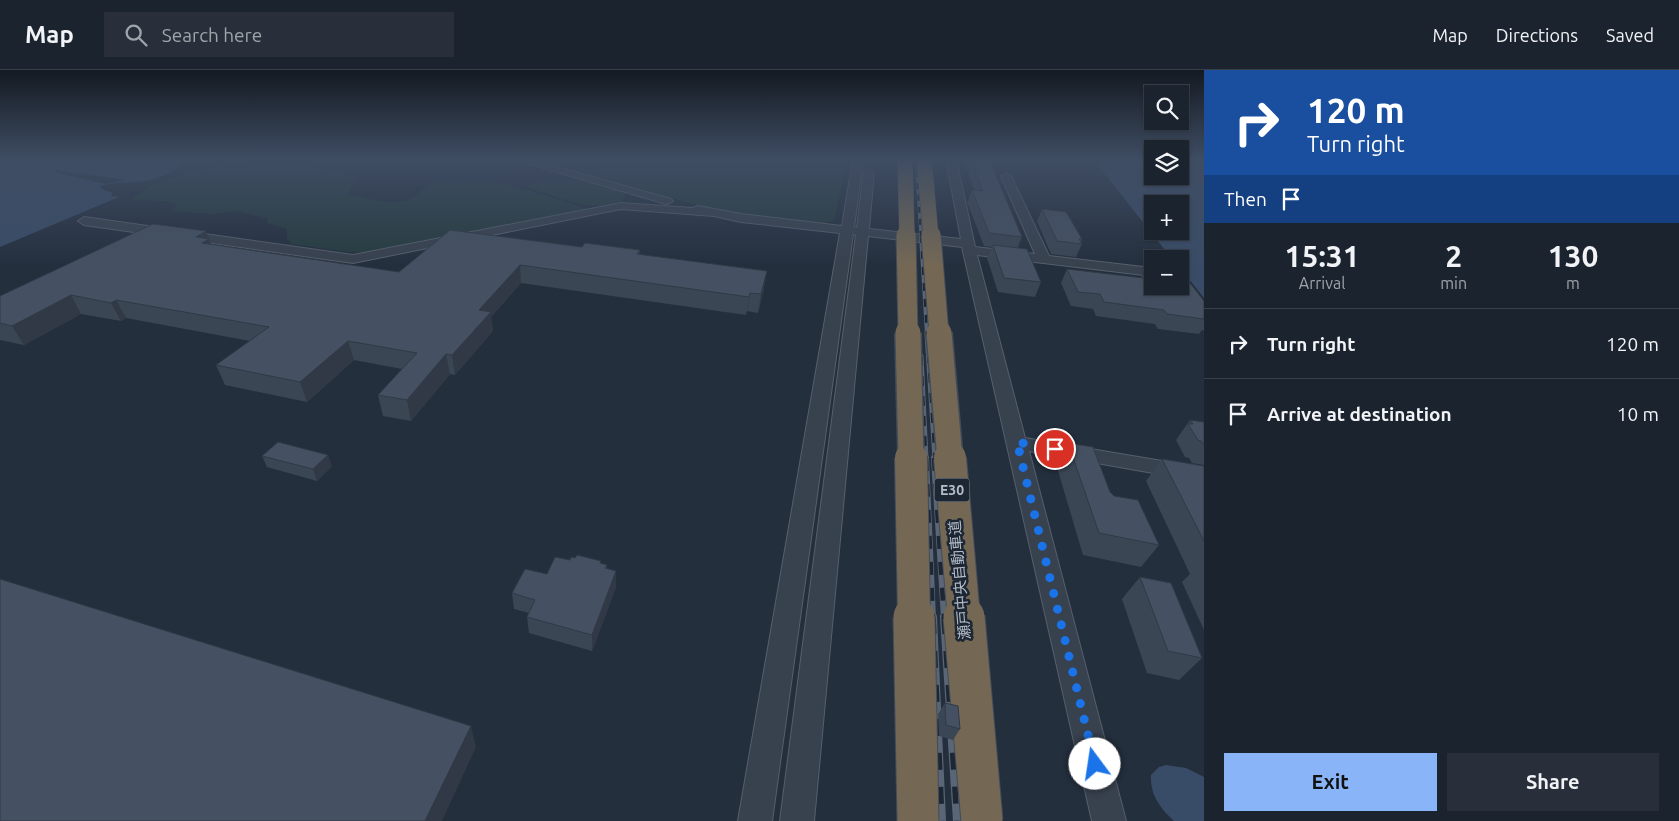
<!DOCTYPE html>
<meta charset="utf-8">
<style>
body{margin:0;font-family:Ubuntu,"Noto Sans JP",sans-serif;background:#282f3a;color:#f1f3f6;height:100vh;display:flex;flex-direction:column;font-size:19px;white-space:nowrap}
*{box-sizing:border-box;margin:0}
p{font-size:16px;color:#a0a4aa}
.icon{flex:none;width:28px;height:28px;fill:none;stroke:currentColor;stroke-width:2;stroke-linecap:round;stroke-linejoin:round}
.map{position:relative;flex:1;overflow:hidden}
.panel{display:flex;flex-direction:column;background:#1b232e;width:475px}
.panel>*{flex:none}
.banner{background:#1a4fa0;color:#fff;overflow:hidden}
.tools{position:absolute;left:1144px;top:15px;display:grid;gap:10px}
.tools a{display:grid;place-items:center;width:45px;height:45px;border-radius:0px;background:#1b232e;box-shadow:0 1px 4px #0004,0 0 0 1px #39404a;font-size:25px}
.pin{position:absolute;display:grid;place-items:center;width:42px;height:42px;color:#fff;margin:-21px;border:2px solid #fff;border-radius:50%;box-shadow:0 1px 5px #0007}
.me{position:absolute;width:55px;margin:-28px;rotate:346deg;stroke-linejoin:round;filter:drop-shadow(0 0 4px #0008)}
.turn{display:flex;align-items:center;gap:18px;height:105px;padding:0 20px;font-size:22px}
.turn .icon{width:65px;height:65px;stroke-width:2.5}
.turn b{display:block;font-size:35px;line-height:42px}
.then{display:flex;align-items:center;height:48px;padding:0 20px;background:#0003;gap:10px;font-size:19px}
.eta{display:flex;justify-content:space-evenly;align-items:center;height:85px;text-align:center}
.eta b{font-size:30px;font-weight:600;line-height:35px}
.primary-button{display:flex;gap:10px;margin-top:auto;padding:10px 20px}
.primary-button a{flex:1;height:58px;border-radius:0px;background:#8ab4f8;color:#111;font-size:20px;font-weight:600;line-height:58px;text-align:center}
.primary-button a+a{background:#282f3a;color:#f1f3f6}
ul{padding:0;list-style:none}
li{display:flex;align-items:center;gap:15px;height:70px;padding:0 20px;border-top:1px solid #39404a}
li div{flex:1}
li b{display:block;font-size:19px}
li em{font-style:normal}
header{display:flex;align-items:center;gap:30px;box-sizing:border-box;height:70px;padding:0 25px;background:#1b232e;border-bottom:1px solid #39404a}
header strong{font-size:24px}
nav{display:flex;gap:28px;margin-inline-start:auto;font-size:18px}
.search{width:350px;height:45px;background:#282f3a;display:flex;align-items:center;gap:12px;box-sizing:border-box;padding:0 18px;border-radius:0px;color:#a0a4aa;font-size:19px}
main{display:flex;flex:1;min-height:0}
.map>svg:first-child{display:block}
.green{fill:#263c3f}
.water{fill:#394c67;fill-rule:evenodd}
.pier{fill:#242f3e}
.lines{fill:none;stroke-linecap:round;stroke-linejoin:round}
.minor-casing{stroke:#565f6c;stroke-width:2}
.minor{fill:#38414e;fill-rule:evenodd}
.rail-far4-casing{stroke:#5a6575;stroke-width:3}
.rail-far3-casing{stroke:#5a6575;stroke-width:4}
.rail-far2-casing{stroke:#5a6575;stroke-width:5}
.rail-far1-casing{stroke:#5a6575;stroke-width:6}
.rail-casing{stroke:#5a6575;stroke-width:8}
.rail-far4{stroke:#1d2633;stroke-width:2;stroke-dasharray:6;stroke-linecap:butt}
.rail-far3{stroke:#1d2633;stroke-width:2.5;stroke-dasharray:8;stroke-linecap:butt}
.rail-far2{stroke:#1d2633;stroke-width:3;stroke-dasharray:10;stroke-linecap:butt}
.rail-far1{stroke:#1d2633;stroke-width:4.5;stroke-dasharray:13;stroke-linecap:butt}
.rail{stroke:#1d2633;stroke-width:5.5;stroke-dasharray:17;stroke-linecap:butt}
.highway-bridge-far4-casing{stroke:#434c59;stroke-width:16;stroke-linecap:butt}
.highway-bridge-far3-casing{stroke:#434c59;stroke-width:21;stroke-linecap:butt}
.highway-bridge-far2-casing{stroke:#434c59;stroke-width:28;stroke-linecap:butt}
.highway-bridge-far1-casing{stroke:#434c59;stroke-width:34;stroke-linecap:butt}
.highway-bridge-casing{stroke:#434c59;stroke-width:43;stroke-linecap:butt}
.highway-bridge-far4{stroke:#746855;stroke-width:15}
.highway-bridge-far3{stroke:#746855;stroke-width:19}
.highway-bridge-far2{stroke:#746855;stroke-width:25}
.highway-bridge-far1{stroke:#746855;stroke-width:32}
.highway-bridge{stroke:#746855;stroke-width:41}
.wall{fill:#3b4654}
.shaded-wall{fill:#303945}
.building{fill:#455162;stroke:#303945}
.route{stroke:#1a73e8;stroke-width:9;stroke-dasharray:0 16.2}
.labels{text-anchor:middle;stroke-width:5;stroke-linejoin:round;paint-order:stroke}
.shield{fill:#1d2633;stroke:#878f9c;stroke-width:1}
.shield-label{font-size:14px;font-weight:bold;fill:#b4bcc9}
.street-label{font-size:15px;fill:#b4bcc9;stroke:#1d2633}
</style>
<header>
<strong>Map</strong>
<div class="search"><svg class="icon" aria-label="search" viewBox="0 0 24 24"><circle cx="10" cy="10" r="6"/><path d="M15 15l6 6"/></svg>Search here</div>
<nav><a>Map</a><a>Directions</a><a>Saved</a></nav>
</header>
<main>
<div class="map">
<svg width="1204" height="751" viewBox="0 0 1204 751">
<rect width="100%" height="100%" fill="#242f3e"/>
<g class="green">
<path d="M 227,89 L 243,89 L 270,95 L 295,91 L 358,108 L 348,124 C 366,128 399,138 415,126 C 421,122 428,111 436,111 C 496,105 532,122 588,139 L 364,182 L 346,182 L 292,174 L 287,168 L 287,159 L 268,153 L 267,148 L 235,141 L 215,144 L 171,141 L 177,134 L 164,131 L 132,130 C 153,109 171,109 198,100 C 209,97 215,92 227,89 Z"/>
<polygon points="526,89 847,89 835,148 833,151 821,153 743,144 703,137 563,96 558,98"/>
<path d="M 553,109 L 593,113 L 626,122 L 623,131 C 589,144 558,127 525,116 Z"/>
</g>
<g class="water">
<path d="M 0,89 L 191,89 C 175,100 164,108 144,111 C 129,114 115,111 100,116 L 102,119 L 113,123 L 111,126 L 119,127 L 0,177 Z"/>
<path d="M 1125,89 L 1152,89 L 1152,106 L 1180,106 L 1180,89 L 1204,89 L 1204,228 L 1180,198 L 1180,189 L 1172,189 L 1097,94 ZM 1152,134 L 1180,134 L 1180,161 L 1152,161 Z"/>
<path d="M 1166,695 L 1186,698 L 1204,707 L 1204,751 L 1174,751 C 1160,738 1150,725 1151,705 L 1159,697 Z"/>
</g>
<polygon class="pier" points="57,100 75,104 81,103 124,110 105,114 54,102"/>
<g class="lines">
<defs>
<g id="minor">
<polygon points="512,89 529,89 671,129 673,131 667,134 663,133"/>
<polygon points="853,89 863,89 854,157 857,158 864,102 869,99 874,102 869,159 961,169 946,89 956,89 975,177 1035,184 1001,106 1006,103 1011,106 1049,186 1152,198 1152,206 977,185 1025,368 1204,398 1204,412 1029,381 1126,751 1092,751 962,177 868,166 814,751 780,751 856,165 853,164 772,751 738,751 840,163 741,152 714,146 621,139 353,193 84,155 78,151 84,147 353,185 621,133 693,138 698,136 741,144 842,156"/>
</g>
</defs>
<use href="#minor" class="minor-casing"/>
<use href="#minor" class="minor"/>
<defs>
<polyline id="rail-far4" points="916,89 921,167"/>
<polyline id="rail-far3" points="921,165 927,264"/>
<g id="rail-far2">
<polyline points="927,263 935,389"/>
<polyline points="921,286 926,389"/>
</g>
<g id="rail-far1">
<polyline points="926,388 933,548"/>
<polyline points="934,388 944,548"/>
</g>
<g id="rail">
<polyline points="933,547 942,751"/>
<polyline points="944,547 957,751"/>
</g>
</defs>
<use href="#rail-far4" class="rail-far4-casing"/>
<use href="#rail-far3" class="rail-far3-casing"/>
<use href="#rail-far2" class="rail-far2-casing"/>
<use href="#rail-far1" class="rail-far1-casing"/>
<use href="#rail" class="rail-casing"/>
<use href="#rail-far4" class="rail-far4"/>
<use href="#rail-far3" class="rail-far3"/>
<use href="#rail-far2" class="rail-far2"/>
<use href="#rail-far1" class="rail-far1"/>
<use href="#rail" class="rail"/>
<defs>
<g id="highway-bridge-far4">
<polyline points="905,89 907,167"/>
<polyline points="924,89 931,167"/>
</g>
<g id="highway-bridge-far3">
<polyline points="906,165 908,264"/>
<polyline points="931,165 939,264"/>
</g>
<g id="highway-bridge-far2">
<polyline points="908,263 911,389"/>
<polyline points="939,263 950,389"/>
</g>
<g id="highway-bridge-far1">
<polyline points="911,388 914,548"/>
<polyline points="950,388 964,548"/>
</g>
<g id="highway-bridge">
<polyline points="914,547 918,751"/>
<polyline points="964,547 982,751"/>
</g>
</defs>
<use href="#highway-bridge-far4" class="highway-bridge-far4-casing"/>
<use href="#highway-bridge-far3" class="highway-bridge-far3-casing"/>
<use href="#highway-bridge-far2" class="highway-bridge-far2-casing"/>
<use href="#highway-bridge-far1" class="highway-bridge-far1-casing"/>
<use href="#highway-bridge" class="highway-bridge-casing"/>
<use href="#highway-bridge-far4" class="highway-bridge-far4"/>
<use href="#highway-bridge-far3" class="highway-bridge-far3"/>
<use href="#highway-bridge-far2" class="highway-bridge-far2"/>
<use href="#highway-bridge-far1" class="highway-bridge-far1"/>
<use href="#highway-bridge" class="highway-bridge"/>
</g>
<g class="wall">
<polygon points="914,89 917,89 917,101 916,105"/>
<polygon points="964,89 989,89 1022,167 1018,177 1041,212 1035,227 998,222 987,188 992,177 984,176 967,132 972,120 974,120"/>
<polygon points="1042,139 1082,169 1081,173 1082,174 1076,187 1051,184 1037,151"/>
<polygon points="211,174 399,202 582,177 640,180 639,185 764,219 758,243 747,241 746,245 521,213 491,247 493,261 455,305 450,304 411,351 383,346 378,325 402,299 354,290 307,332 225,315 216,295 250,271 126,248 121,251 81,244 24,275 0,270 0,226"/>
<polygon points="1149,193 1152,193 1152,216 1204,231 1204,261 1202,260 1199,264 1158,259 1155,254 1096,246 1093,239 1071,236 1061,213 1067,199 1142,208 1141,207"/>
<polygon points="1190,350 1204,352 1204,395 1192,393 1189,388 1185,387 1176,370"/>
<polygon points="1068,373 1110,422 1159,475 1141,497 1083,485 1056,394"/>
<polygon points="262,386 332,396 317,411 267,397"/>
<polygon points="1162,389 1204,396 1204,560 1182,512 1190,504 1146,411"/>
<polygon points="570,490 607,495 607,499 616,517 592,581 529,563 527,547 529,543 514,539 512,523 547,504"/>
<polygon points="1140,507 1202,588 1179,610 1147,603 1122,529"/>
<polygon points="945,633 960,659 953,670 939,666 938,644"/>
</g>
<g class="shaded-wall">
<polygon points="206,161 216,186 196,167"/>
<polygon points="520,195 521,213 491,247 493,261 455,305 452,285 479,240"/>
<polygon points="767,201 764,219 758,243 761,224"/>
<polygon points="750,223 747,241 746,245 749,227"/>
<polygon points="71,225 81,244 24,275 12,256"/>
<polygon points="116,230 126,248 121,251 111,233"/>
<polygon points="348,271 354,290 307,332 300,312"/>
<polygon points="446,284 450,304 411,351 407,330"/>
<polygon points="328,385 332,396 317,411 313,399"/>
<polygon points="616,501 616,517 592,581 592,565"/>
<polygon points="471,656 476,677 442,751 425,751"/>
</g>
<g class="building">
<polygon points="971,89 989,89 1022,167 989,163 972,120 983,121"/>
<polygon points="1042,139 1066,142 1082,169 1079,169 1082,174 1057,171"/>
<polygon points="153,154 206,161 196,167 209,169 202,173 399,202 450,160 582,177 585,173 640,180 637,184 767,201 761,224 750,223 749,227 520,195 479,240 491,242 452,285 446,284 407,330 378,325 417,283 348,271 300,312 216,295 269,257 116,230 111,233 71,225 12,256 0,253 0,226"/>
<polygon points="993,175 1027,179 1041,212 1004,208"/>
<polygon points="1149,193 1152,193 1152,198"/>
<polygon points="1067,199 1152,209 1152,216 1180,216 1180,200 1204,231 1204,249 1167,244 1164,240 1104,232 1100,224 1078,222"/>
<polygon points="1190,350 1204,352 1204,375 1201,371 1198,370 1188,354 1193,354"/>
<polygon points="278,372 328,385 313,399 262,386"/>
<polygon points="1068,373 1093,377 1110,422 1114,426 1138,430 1159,475 1099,463"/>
<polygon points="1162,389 1204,396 1204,471"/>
<polygon points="577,485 601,491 600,493 607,495 605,498 616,501 592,565 527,547 535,530 512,523 525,499 547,504 555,487 570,490 571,487 575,488"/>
<polygon points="1140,507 1171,513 1202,588 1168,581"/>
<polygon points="0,509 471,656 425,751 0,751"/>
<polygon points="945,633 958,636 960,659 946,655"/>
</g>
<linearGradient id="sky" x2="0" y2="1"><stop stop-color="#141a22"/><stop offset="0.46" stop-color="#3f4d63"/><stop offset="1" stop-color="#3f4d63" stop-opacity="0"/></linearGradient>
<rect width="1204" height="195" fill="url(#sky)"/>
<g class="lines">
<polyline class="route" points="1055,379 1017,372 1095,694"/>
</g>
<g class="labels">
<rect class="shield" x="934.5" y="408.5" width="35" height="23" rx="4"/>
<g class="shield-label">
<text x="952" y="425">E30</text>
</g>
<g class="street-label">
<text transform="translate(960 510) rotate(-95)" y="5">瀬戸中央自動車道</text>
</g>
</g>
</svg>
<div class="tools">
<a><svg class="icon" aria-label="search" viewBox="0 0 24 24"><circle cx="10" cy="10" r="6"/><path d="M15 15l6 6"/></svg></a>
<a><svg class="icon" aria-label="layers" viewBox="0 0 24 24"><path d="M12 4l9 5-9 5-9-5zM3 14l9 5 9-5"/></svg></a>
<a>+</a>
<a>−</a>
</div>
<div class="pin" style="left:1055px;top:379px;background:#d93025"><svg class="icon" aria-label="arrive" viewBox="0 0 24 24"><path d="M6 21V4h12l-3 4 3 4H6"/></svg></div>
<svg class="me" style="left:1095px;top:694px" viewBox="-20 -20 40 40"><circle r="19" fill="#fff"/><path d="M0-13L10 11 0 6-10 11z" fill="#1a73e8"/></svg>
</div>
<section class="panel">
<div class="banner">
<div class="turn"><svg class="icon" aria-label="right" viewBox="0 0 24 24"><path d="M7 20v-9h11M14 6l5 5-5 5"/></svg><div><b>120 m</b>Turn right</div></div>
<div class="then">Then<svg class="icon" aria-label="arrive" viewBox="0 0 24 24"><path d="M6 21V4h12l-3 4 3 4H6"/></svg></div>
</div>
<div class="eta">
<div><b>15:31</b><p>Arrival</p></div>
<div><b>2</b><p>min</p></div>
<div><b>130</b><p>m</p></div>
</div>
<ul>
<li><svg class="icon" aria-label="right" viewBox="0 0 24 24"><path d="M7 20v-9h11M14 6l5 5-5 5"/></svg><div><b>Turn right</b></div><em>120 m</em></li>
<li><svg class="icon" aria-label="arrive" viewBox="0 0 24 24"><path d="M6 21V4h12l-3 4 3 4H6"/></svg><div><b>Arrive at destination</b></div><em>10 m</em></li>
</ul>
<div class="primary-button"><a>Exit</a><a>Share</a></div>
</section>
</main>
